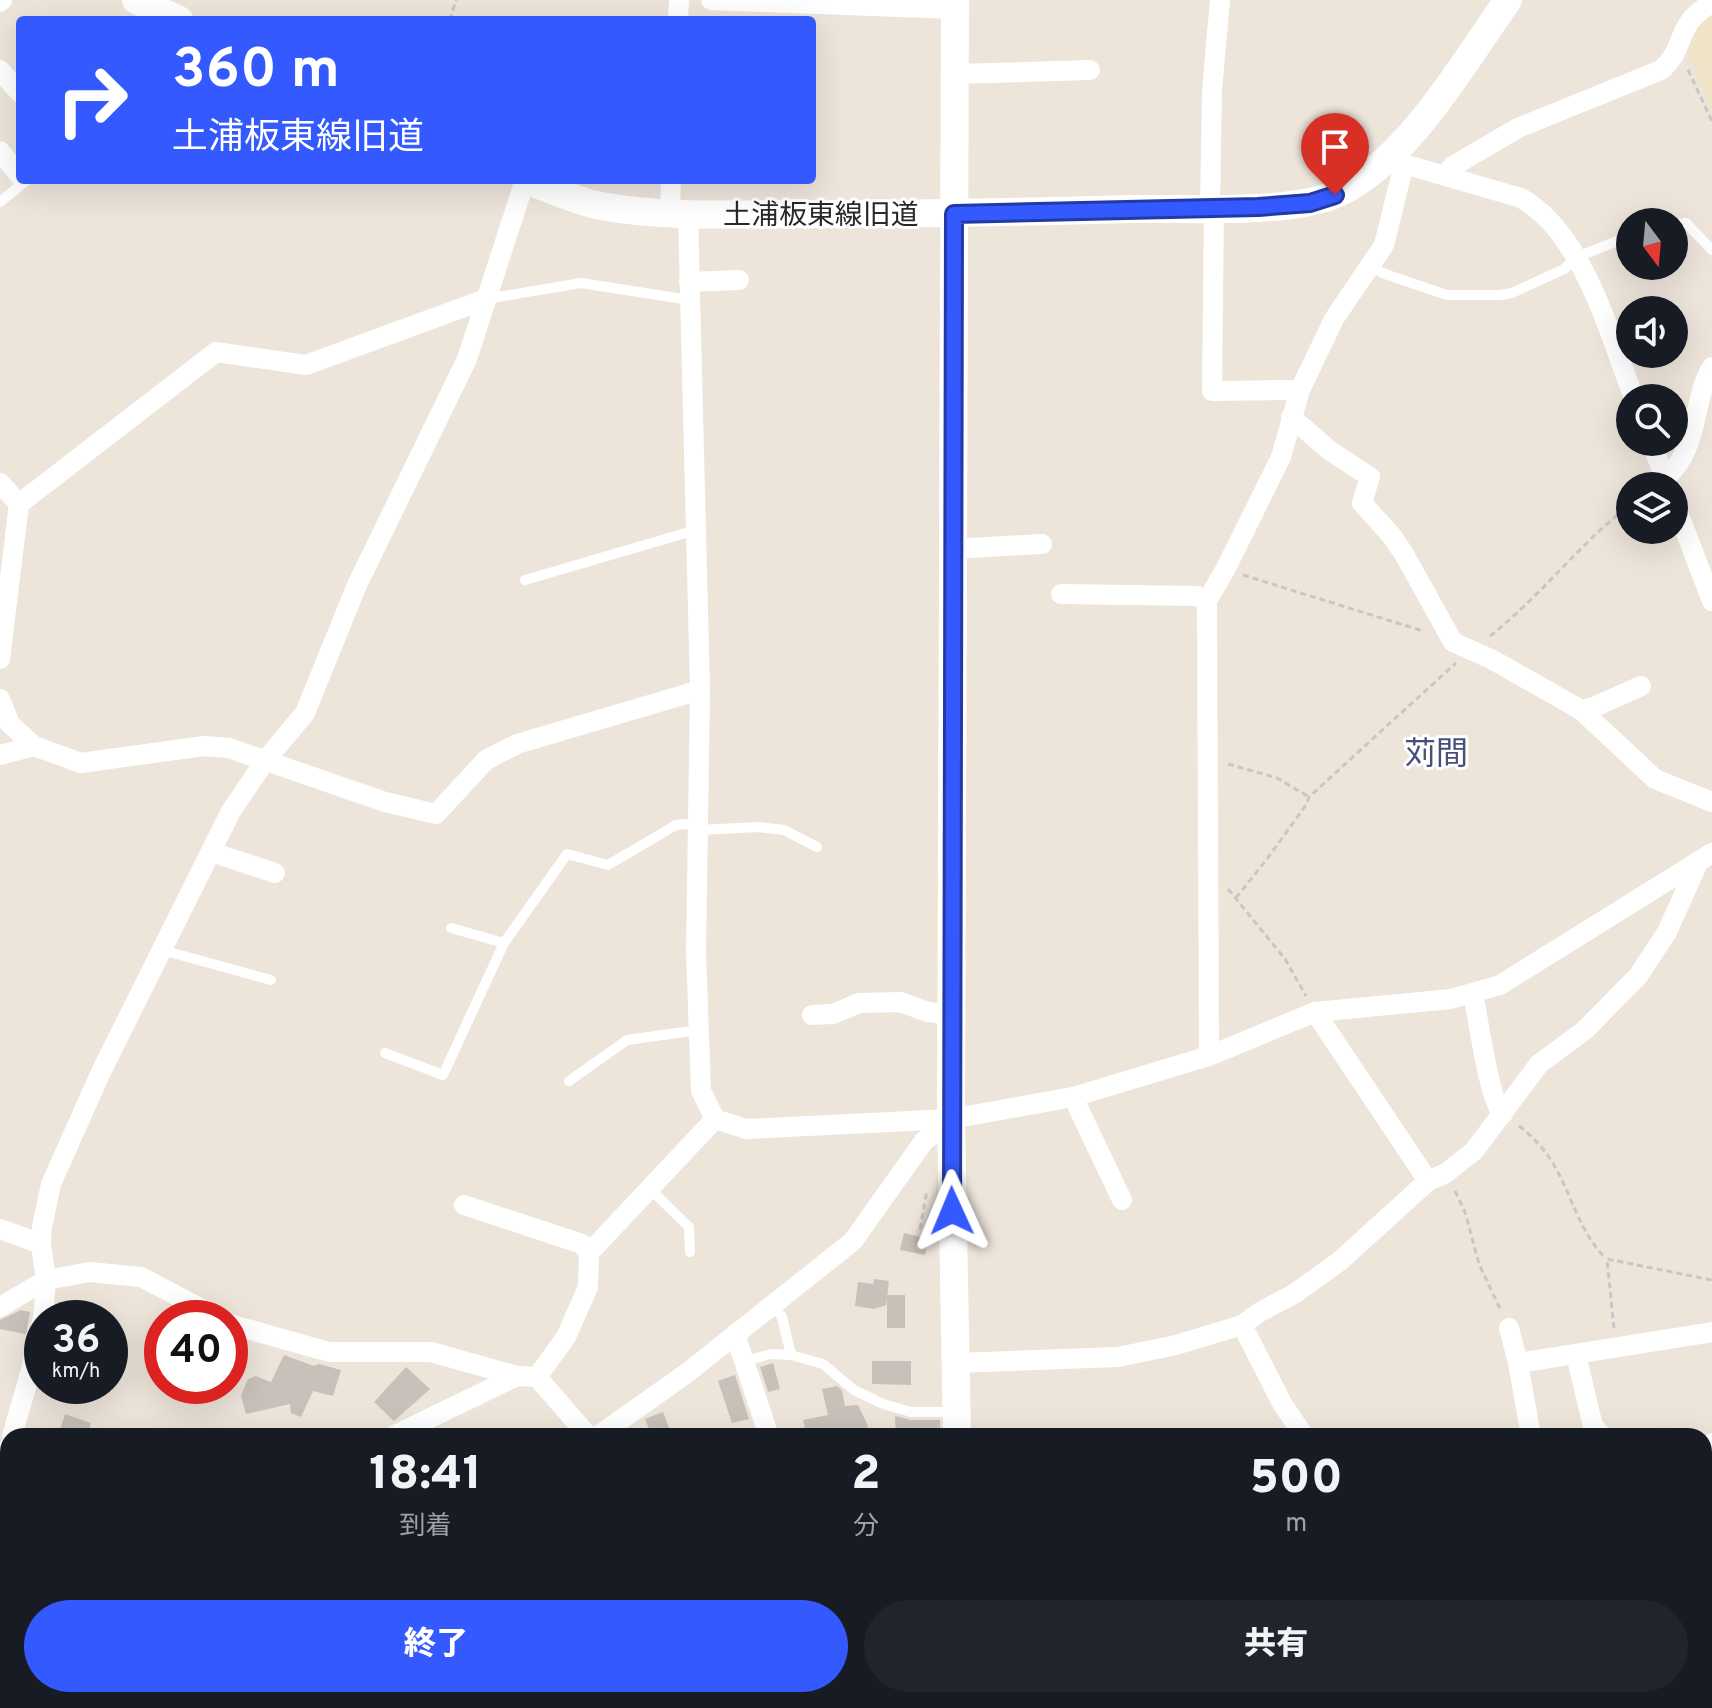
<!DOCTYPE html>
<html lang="ja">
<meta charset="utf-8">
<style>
body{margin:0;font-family:Overpass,"Noto Sans JP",sans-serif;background:#20242c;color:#f1f3f6;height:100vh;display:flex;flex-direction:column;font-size:30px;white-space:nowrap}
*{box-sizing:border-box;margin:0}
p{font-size:26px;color:#9ea1a6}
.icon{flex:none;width:44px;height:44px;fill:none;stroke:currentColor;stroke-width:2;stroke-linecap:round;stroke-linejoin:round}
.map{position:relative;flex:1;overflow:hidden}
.details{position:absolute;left:0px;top:1428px;width:1712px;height:280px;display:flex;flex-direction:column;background:#171b24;border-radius:24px 24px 0 0;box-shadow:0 8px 32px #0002}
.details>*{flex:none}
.top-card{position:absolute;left:16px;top:16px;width:800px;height:168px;border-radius:8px;box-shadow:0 8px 32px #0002;background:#345aff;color:#fff;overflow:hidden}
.needle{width:52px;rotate:164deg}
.tools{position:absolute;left:1616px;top:208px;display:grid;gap:16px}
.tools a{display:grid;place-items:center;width:72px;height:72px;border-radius:50%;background:#171b24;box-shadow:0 8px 32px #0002;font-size:40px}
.speed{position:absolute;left:24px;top:1300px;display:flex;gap:16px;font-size:40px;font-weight:700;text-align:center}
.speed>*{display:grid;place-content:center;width:104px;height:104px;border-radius:50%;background:#171b24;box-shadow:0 8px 32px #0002;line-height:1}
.speed small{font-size:20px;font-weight:400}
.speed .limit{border:12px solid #d22;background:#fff;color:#111}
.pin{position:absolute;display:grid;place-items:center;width:68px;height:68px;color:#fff;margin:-82px -34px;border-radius:50% 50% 50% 0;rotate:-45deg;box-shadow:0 0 8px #0007}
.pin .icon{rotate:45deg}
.me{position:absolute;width:88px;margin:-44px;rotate:359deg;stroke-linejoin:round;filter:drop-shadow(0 0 6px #0008)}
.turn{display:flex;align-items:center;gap:28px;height:168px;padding:0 24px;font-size:36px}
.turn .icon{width:104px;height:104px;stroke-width:2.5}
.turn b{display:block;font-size:56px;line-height:68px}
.eta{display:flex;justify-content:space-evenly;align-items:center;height:136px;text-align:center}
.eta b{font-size:48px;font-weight:800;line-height:56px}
.cta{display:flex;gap:16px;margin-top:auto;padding:16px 24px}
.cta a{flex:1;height:92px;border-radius:48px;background:#345aff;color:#fff;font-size:32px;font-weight:800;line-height:92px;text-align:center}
.cta a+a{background:#20242c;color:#f1f3f6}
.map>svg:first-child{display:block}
.education{fill:#f0e3c8}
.building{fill:#c8c1ba}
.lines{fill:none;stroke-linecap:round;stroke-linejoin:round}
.path{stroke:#c7c7c7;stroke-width:3;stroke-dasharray:6 4;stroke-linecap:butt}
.lane{stroke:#fff;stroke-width:10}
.street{stroke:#fff;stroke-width:20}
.secondary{stroke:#fff;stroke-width:28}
.route-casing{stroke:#223aa6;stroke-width:20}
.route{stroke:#345aff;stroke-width:14}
.labels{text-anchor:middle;stroke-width:6;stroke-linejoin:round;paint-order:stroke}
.street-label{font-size:28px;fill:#292929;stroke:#fff}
.quarter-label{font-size:32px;fill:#47507d;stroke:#fff}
</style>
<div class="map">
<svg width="1712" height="1708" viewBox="0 0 1712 1708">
<rect width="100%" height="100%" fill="#ede4da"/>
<polygon class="education" points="1712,13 1712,112 1685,47 1689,36"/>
<g class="building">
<polygon points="904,1233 928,1239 925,1255 900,1250"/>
<polygon points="874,1279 889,1281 886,1305 874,1309 855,1306 858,1282 873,1284"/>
<rect x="887" y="1295" width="18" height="33"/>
<polygon points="21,1310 30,1312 26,1334 0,1329 0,1320"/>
<polygon points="284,1355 314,1366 319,1364 341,1370 333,1396 313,1391 301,1417 291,1413 290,1404 246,1414 241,1396 248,1379 256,1376 271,1382"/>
<polygon points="872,1361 911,1361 911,1385 872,1384"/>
<polygon points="773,1363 780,1389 768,1392 760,1367"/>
<polygon points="406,1367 430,1389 394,1421 374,1402"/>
<polygon points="735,1375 749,1419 732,1423 718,1381"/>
<polygon points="837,1386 842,1390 845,1406 858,1405 867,1424 869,1436 807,1436 803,1420 828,1415 822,1389"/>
<polygon points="663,1412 672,1436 652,1436 645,1419"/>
<polygon points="65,1414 91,1423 87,1436 58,1436"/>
<polygon points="895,1416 911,1420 940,1420 940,1436 896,1436"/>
</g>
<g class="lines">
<g class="path">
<polyline points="450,20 456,0"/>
<polyline points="1688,70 1712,121"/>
<polyline points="1243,575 1423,631"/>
<path d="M 1490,636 C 1541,596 1580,543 1630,505"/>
<polyline points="1228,764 1277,778 1309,797"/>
<polyline points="1228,889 1285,959 1306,996"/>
<polyline points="1236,898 1267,859 1306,805 1309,797 1456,663"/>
<path d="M 1519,1126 C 1571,1165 1566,1216 1605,1258"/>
<polyline points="1455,1191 1465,1212 1479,1264 1501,1311"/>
<polyline points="920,1229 927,1190"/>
<polyline points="1614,1328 1607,1259 1712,1280"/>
</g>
<g class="lane">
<polyline points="0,202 27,180"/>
<polyline points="1674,225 1686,223 1712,250"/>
<polyline points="1369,266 1385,274 1447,295 1500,295 1512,293 1564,269 1577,257 1630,236"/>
<polyline points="486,299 581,283 690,300"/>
<polyline points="525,580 696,530"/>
<polyline points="699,830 758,827 784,830 817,847"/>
<polyline points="451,928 504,943 567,854 608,865 676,825 699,823"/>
<polyline points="162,950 271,980"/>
<polyline points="385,1053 443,1075 504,943"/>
<polyline points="569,1081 627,1040 699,1030"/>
<polyline points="650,1189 689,1227 690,1252"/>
<polyline points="772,1305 782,1317 791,1355"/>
<polyline points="745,1361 771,1354 791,1355 823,1364 854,1390 883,1404 911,1412 954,1412"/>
</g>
<g class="street">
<polyline points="711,0 955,9"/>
<polyline points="0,2 2,0"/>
<polyline points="678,20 679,0"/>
<polyline points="0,70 20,93"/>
<polyline points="955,74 1090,70"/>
<polyline points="0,151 20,176"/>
<path d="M 1395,158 L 1404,164 L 1521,198 C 1584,234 1609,334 1634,398"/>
<path d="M 1445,175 L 1453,166 L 1518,128 L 1661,70 C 1688,47 1673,25 1712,3"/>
<polyline points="1210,208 1212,91 1220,0"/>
<polyline points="1214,208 1212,391 1300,390"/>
<polyline points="670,212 671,180"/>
<polyline points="688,214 700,690 696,952 701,1091 715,1119"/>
<polyline points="689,282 739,280"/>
<polyline points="1291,417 1329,450 1370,477 1362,503 1391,535 1404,554 1453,642 1493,660 1581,710 1655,779 1712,802"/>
<polyline points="1651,442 1668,486"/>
<path d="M 1665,478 C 1700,450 1692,399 1712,367"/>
<polyline points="0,483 19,504"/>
<polyline points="1674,502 1712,601"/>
<polyline points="953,549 1042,544"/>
<polyline points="1061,594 1197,596 1207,601"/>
<polyline points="0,659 19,504 216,352 306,365 486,299"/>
<polyline points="0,699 10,724 34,746 81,763 204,746 229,748 385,802 436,814 486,760 517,744 700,690"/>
<polyline points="1581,710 1594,707 1641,686"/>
<polyline points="0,755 34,746"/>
<polyline points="211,852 275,873"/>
<path d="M 1473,993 C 1478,1016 1489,1102 1503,1114"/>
<polyline points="1315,1012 1428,1181"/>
<polyline points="812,1015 833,1014 859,1003 900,1002 928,1012 951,1015"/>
<polyline points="1209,1056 1207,601 1225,570 1281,457 1300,390 1334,319 1384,245 1404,164"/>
<polyline points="1073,1097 1122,1200"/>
<polyline points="464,1205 582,1244 589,1253"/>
<polyline points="0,1229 41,1244"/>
<polyline points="0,1307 46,1280 90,1272 141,1277 219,1318"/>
<polyline points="43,1318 46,1280 41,1244 42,1227 51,1184 101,1072 231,811 265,761 305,713 357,585 467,359 525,180"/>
<polyline points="230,1324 329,1352 431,1352 517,1376"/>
<polyline points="1242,1325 1283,1405 1304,1436"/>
<polyline points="1509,1328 1518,1363"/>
<polyline points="735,1334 769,1436"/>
<polyline points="1576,1355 1593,1426 1602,1436"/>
<polyline points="954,1363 1118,1357 1176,1345 1242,1325 1260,1312 1294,1294 1340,1261 1428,1181 1446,1173 1474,1151 1539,1064 1585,1030 1638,976 1667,932 1698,863"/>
<polyline points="537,1377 588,1436"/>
<polyline points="12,1436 31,1370 42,1321"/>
<polyline points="393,1436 517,1376 537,1377 566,1337 588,1287 589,1253 715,1119 746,1129 951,1119 1073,1097 1209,1056 1315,1012 1451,999 1500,985 1712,853"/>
<polyline points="598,1436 687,1373 853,1241 924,1141 951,1119"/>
<polyline points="1531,1436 1518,1363 1712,1332"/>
<polyline points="1704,1451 1712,1443"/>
<polyline points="0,1474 8,1448"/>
<polyline points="0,1559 8,1563"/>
<polyline points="1704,1604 1712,1597"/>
<polyline points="0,1619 8,1627"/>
<polyline points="82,1700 90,1708"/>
<polyline points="223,1700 228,1708"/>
<polyline points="1454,1700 1458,1708"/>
<polyline points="1690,1700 1698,1708"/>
<polyline points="372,1708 378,1700"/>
<polyline points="1597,1708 1605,1700"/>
</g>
<g class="secondary">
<polyline points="136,0 179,20"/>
<polyline points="955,0 951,1119 957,1436"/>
<path d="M 526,180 C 551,189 575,201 601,206 C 666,218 735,214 800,214 C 912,214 1023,212 1134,209 C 1188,208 1291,215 1338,193 C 1408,161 1464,62 1508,0"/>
<polyline points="978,1700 979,1708"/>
</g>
</g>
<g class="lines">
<defs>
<polyline id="route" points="952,1211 954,214 1258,207 1310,203 1335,195"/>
</defs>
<use href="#route" class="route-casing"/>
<use href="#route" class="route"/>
</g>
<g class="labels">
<g class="street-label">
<text x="821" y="224">土浦板東線旧道</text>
</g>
<g class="quarter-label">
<text x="1436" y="764">苅間</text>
</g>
</g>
</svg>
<div class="tools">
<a><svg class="needle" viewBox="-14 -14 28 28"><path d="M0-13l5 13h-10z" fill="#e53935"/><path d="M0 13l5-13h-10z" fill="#9ea1a6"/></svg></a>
<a><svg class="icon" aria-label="sound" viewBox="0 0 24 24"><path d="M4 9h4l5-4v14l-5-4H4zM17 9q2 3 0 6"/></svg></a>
<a><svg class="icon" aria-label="search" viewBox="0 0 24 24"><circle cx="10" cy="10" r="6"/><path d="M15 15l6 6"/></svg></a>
<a><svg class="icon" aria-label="layers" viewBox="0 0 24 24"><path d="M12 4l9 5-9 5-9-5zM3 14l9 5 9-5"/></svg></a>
</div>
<div class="speed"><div>36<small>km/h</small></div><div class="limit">40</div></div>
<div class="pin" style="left:1335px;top:195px;background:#d93025"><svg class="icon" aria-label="arrive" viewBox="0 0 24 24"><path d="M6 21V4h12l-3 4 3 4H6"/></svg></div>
<svg class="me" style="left:952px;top:1211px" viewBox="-20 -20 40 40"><path d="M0-17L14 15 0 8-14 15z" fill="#345aff" stroke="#fff" stroke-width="4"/></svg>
<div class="top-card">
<div class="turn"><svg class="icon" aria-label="right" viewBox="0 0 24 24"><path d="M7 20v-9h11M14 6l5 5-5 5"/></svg><div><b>360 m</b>土浦板東線旧道</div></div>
</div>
<section class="details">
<div class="eta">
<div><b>18:41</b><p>到着</p></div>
<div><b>2</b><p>分</p></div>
<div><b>500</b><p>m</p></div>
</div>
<div class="cta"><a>終了</a><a>共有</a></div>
</section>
</div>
